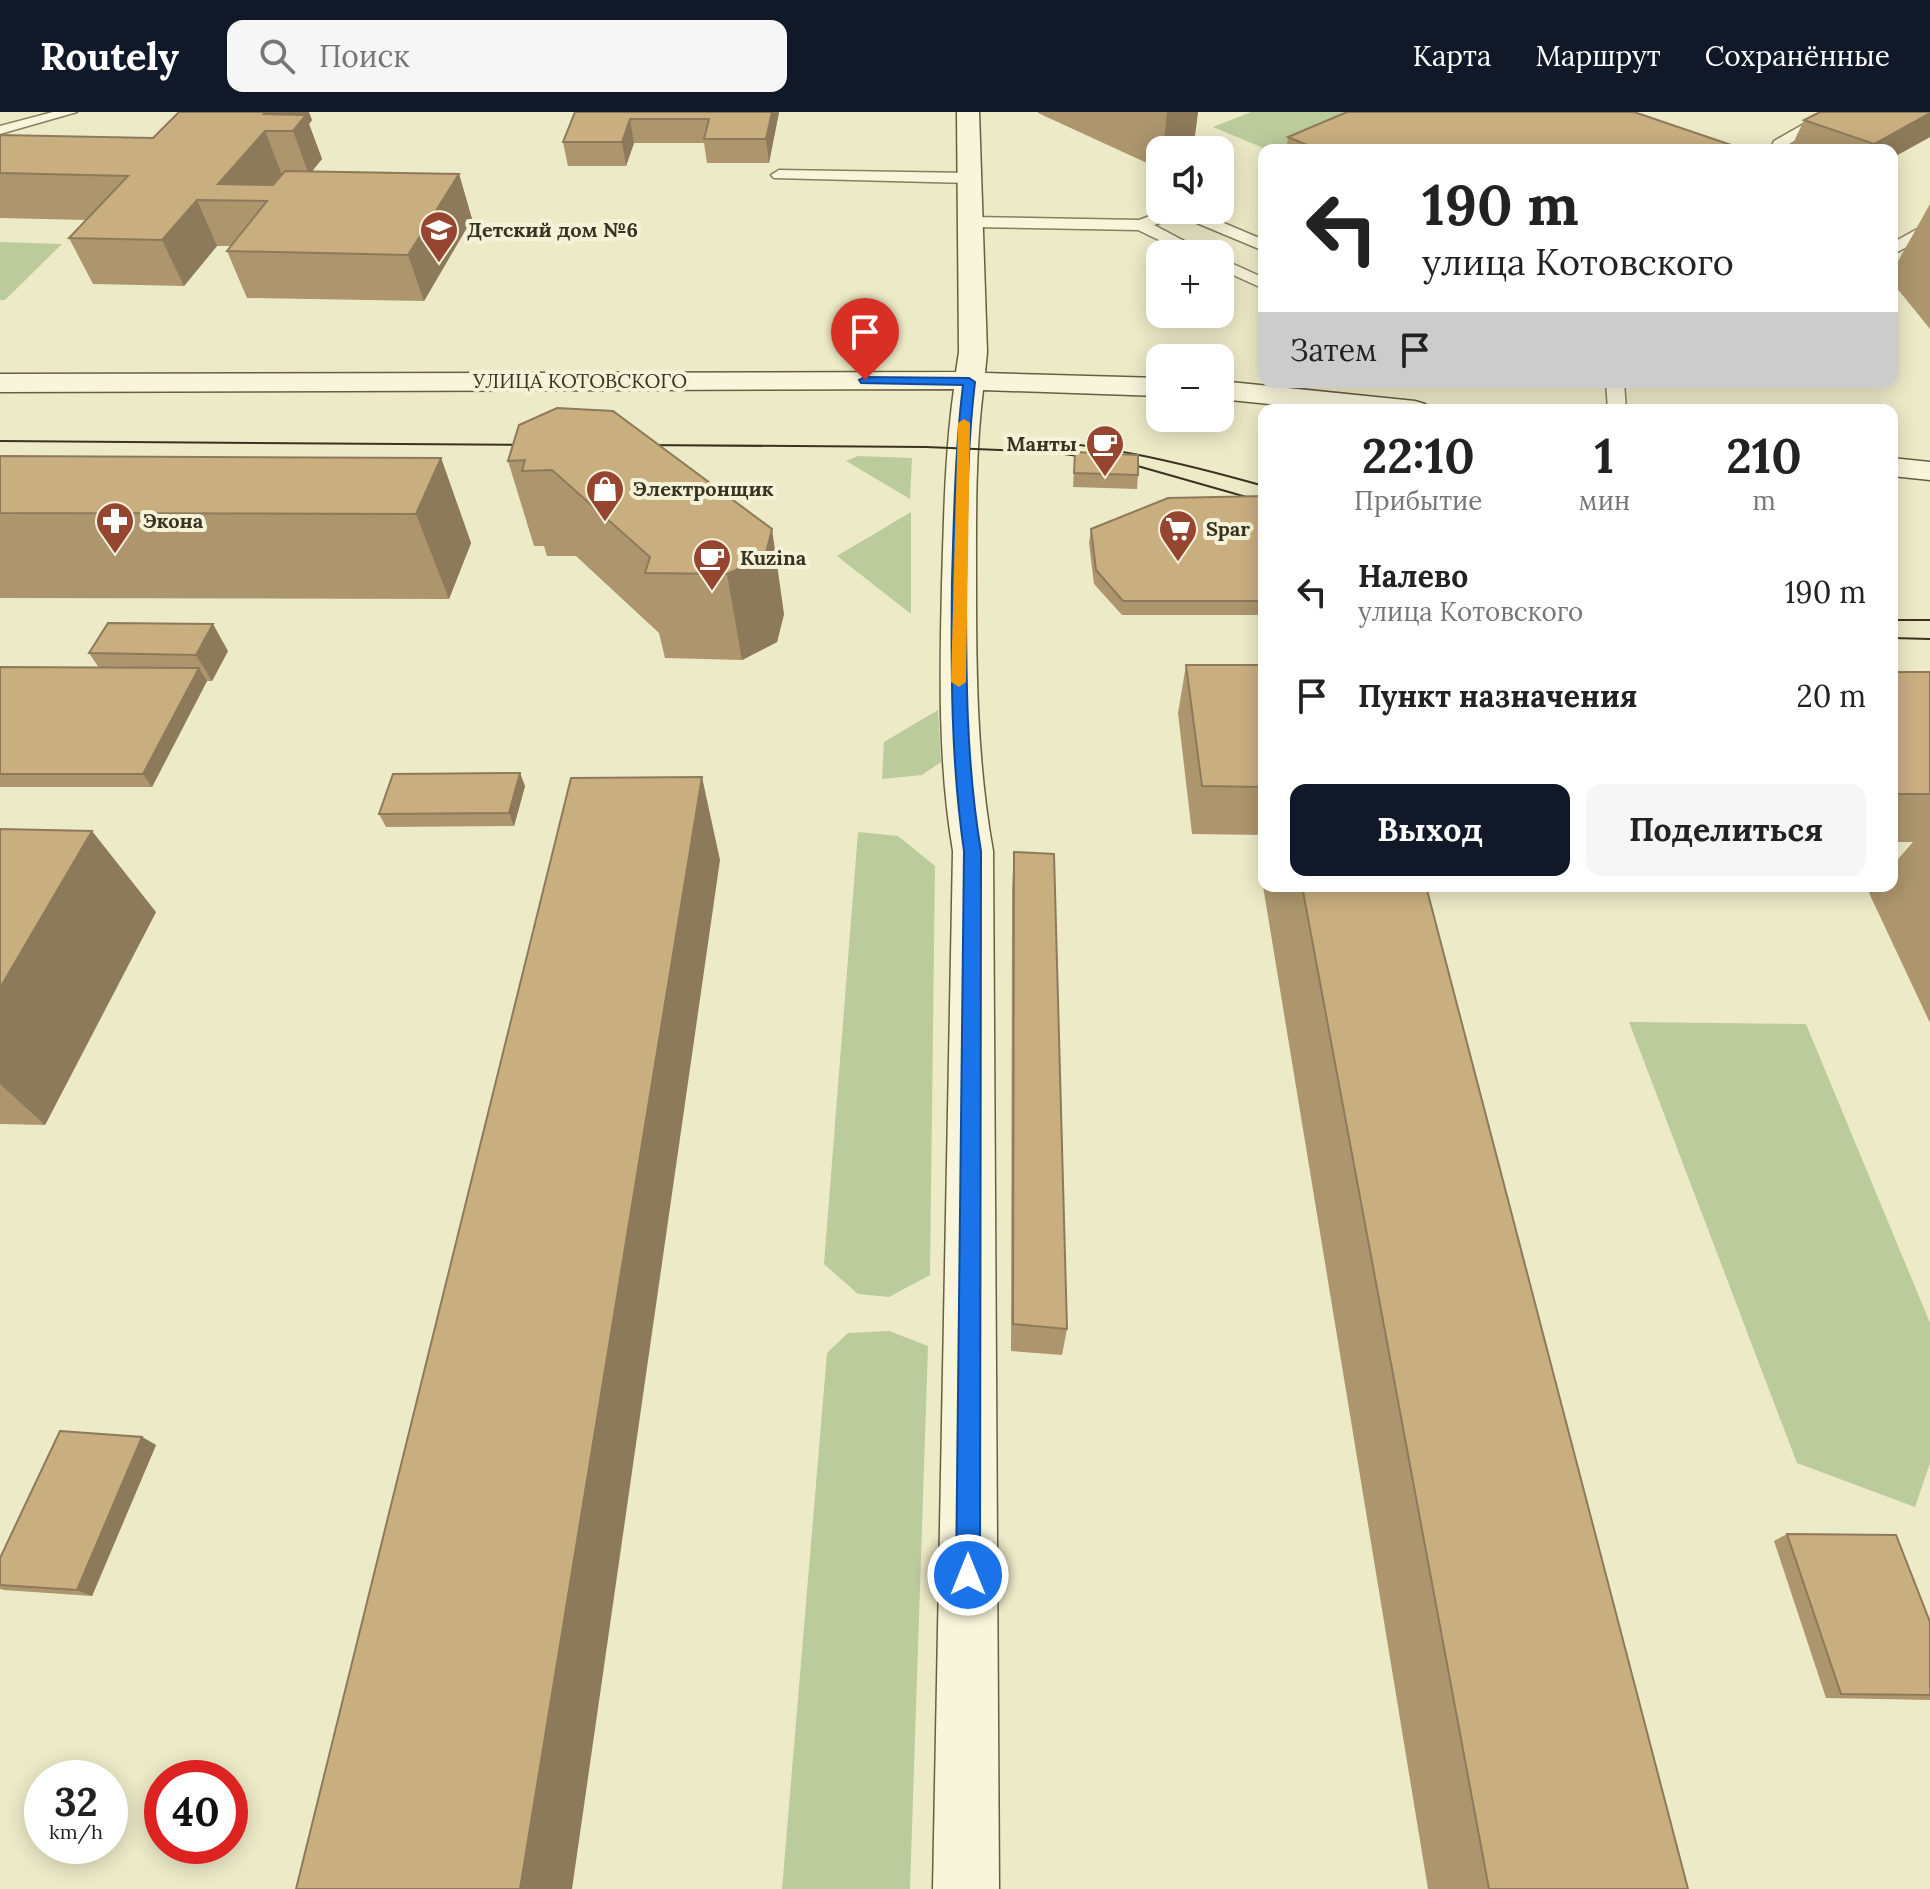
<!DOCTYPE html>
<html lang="ru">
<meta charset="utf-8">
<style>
body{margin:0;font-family:Lora,serif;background:#f6f6f6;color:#222;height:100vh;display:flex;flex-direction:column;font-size:30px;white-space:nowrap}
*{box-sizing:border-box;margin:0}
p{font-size:26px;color:#767676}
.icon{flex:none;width:44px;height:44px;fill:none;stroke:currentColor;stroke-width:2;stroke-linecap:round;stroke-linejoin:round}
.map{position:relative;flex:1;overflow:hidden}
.drawer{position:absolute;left:1258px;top:292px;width:640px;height:488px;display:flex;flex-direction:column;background:#fff;border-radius:16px;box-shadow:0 4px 20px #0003}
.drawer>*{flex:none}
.top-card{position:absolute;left:1258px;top:32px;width:640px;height:244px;border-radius:16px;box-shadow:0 4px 20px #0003;background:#fff;color:#222;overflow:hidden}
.controls{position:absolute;left:1146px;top:24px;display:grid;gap:16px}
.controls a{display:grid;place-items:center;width:88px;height:88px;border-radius:16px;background:#fff;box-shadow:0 4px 20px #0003;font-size:40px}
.speed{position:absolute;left:24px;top:1648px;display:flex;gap:16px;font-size:40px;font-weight:700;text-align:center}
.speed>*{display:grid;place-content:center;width:104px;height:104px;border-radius:50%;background:#fff;box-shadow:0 4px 20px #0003;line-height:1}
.speed small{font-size:20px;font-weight:400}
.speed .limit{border:12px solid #d22;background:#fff;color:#111}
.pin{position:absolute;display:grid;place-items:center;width:68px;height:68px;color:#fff;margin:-82px -34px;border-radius:50% 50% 50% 0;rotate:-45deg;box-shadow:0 0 8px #0007}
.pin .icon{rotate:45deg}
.me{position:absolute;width:88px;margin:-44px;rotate:0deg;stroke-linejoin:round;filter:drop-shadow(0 0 6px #0008)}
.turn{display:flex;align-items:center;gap:28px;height:168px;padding:0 32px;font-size:36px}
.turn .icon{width:104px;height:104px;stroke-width:2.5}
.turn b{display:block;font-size:56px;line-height:68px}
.then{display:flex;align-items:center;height:76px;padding:0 32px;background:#0003;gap:16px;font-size:30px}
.eta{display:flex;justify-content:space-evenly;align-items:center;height:136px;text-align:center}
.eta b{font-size:48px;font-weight:700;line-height:56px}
.cta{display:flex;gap:16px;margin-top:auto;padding:16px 32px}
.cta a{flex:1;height:92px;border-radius:16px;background:#111827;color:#fff;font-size:32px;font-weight:700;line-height:92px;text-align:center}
.cta a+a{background:#f6f6f6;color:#222}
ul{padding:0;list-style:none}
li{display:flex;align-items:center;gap:24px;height:104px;padding:0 32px}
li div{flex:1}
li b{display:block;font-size:30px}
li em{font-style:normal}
header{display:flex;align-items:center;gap:48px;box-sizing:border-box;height:112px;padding:0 40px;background:#111827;color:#fff}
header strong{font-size:38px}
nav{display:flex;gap:44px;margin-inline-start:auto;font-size:28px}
.search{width:560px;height:72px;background:#f6f6f6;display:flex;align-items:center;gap:20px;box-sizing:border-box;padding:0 28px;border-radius:16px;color:#767676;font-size:30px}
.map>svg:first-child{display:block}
.green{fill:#bbcb9c}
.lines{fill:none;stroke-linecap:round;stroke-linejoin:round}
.lane-casing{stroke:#887d5e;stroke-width:3}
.secondary-casing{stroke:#6a5e41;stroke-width:3}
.lane{fill:#f8f5db;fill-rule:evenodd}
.secondary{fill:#f8f5db;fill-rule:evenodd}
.tram{stroke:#393221;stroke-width:2}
.wall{fill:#ad966e}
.shaded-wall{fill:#8d7a5a}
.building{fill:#c9ae80;stroke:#8d7a5a;stroke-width:2}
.route{fill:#1a73e8;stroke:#114b97;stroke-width:2}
.slow{fill:#f59e0b}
.labels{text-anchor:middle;stroke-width:8;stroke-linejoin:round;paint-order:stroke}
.far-poi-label{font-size:20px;font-weight:bold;fill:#393221;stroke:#f4f2d7;text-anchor:start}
.far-street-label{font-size:20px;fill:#393221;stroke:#f4f2d7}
</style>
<header>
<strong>Routely</strong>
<div class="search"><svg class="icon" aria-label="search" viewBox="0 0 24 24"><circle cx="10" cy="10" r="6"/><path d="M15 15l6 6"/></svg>Поиск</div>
<nav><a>Карта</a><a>Маршрут</a><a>Сохранённые</a></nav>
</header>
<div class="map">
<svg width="1930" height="1777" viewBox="0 0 1930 1777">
<rect width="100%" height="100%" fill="#edeac8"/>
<g class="green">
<polygon points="1251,0 1379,0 1299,38 1268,38 1213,15"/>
<polygon points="0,130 62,132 5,188 0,188"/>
<polygon points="858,344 912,346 910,387 846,349"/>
<polygon points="911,400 911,502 837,444"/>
<polygon points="938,598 941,650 922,663 882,667 884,630"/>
<polygon points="858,720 898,724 935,754 930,1163 889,1185 858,1182 824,1152"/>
<polygon points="1629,910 1806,912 1930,1211 1930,1351 1915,1395 1797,1351"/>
<polygon points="889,1219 928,1234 910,1777 782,1777 827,1241 848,1221"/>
</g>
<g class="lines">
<defs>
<g id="lane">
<polygon points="53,0 77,0 0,22 0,14"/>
<polygon points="1825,0 1842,0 1786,34 1784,38 1770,38 1774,29"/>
<polygon points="779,58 970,61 978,66 970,71 774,66 771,63"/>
<polygon points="1166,98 1193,98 1264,128 1264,139 1180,104 1154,113 1209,142 1188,142 1138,118 972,115 964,110 972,105 1139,108"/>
<polygon points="1930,110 1930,122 1892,143 1892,131"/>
<polygon points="1220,146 1264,166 1264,177 1220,157"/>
<polygon points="1606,270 1624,270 1626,298 1608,298"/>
</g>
<g id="secondary">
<path d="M 957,0 L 979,0 L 987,240 L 985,261 L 1160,266 L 1160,284 L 983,278 C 975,343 976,407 976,473 C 976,561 977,651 993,739 L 999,1777 L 933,1777 L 953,739 C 938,651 940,561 942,472 C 944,406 945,342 954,277 L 0,280 L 0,262 L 956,260 L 959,240 Z"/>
<polygon points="1220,269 1415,289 1425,292 1430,298 1329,298 1220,287"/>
<polygon points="1892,346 1930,350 1930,368 1892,364"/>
</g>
</defs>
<use href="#lane" class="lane-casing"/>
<use href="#secondary" class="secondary-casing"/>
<use href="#lane" class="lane"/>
<use href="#secondary" class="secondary"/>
<g class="tram">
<path d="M 1006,326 C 1095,330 1179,350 1264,374"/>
<polyline points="0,329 534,333"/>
<polyline points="638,333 926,335 1050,340 1127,351 1264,390"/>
<polyline points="1892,508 1930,508"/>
<polyline points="1892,526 1930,527"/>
</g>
</g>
<g class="wall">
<polygon points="575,0 779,0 769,51 707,51 704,31 634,31 626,54 568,54 563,30"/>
<polygon points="1038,0 1198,0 1193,38 1160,38 1160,57 1038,1"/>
<polygon points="312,8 309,12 322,47 312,59 459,62 472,107 424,189 247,186 227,139 231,134 217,134 184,174 93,172 69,126 86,108 0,106 0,23 153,26"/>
<polygon points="1804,8 1930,25 1892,46 1892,38 1790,38"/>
<polygon points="1288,25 1746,38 1286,38"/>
<polygon points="1930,92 1930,217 1892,170 1892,160"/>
<polygon points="519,313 784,502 777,530 742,548 665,546 659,521 576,444 547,444 544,434 534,434 508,349"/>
<polygon points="1075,340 1138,363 1137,377 1073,375"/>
<polygon points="441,346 471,431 449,487 0,486 0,401"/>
<polygon points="1264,384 1264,503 1122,503 1094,472 1089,431 1091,417"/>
<polygon points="228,539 212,569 207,569 152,675 0,675 0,555 99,556 89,541"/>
<polygon points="1186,553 1264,553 1264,723 1192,722 1178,601"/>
<polygon points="1892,560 1930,560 1930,911 1869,781 1875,774 1892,774 1892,754 1913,730 1892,730"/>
<polygon points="525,674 514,714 386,715 379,702"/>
<polygon points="0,717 156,800 45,1013 0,1012"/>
<polygon points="1014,740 1067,1217 1062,1243 1011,1239 1012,777"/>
<polygon points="1264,771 1264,774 1426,774 1688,1777 1428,1777 1263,774"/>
<polygon points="142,1325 156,1333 92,1484 4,1478 0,1477 0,1446"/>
<polygon points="1787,1422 1930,1510 1930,1588 1826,1586 1774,1429"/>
</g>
<g class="shaded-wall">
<polygon points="266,0 309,0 312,8 309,12 322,47 309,63 293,19 264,2"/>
<polygon points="772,0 779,0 769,51 766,27"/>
<polygon points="1167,0 1198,0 1193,38 1163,38"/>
<polygon points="1930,1 1930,25 1892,46 1892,38 1871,38 1874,32"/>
<polygon points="630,7 634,31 626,54 622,30"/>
<polygon points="265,19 282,63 260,89 218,72"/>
<polygon points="459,62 472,107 424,189 408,143"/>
<polygon points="197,88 217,134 184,174 162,128"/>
<polygon points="441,346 471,431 449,487 416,402"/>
<polygon points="772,417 784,502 777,530 742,548 727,462"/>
<polygon points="213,512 228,539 212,569 196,543"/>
<polygon points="199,556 207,569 152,675 143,662"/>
<polygon points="520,661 525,674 514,714 509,701"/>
<polygon points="702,665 720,748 572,1777 520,1777"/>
<polygon points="92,719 156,800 45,1013 0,972 0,876"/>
<polygon points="142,1325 156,1333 92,1484 77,1478"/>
</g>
<g class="building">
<polygon points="179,0 266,0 264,2 306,3 293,19 265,19 218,72 273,73 285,59 459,62 408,143 227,139 267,89 197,88 162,128 69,126 128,64 0,61 0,23 153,26"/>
<polygon points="575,0 772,0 766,27 704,27 709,7 630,7 622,30 563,30"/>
<polygon points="1347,0 1634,0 1746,38 1319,38 1288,25"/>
<polygon points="1820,0 1930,0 1930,1 1874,32 1804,8"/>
<polygon points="557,296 613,299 772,417 765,445 727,462 645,461 650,445 552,358 522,359 525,348 508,349 519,313"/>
<polygon points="1075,340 1138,343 1138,363 1074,361"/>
<polygon points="0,344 441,346 416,402 0,401"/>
<polygon points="1264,384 1264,489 1123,489 1096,458 1091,417 1168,386"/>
<polygon points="108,511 213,512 196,543 89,541"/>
<polygon points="1186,553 1264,553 1264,675 1202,674"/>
<polygon points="0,555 199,556 143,662 0,662"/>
<rect x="1892" y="560" width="38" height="122"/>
<polygon points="520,661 509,701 379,702 393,662"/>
<polygon points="702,665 520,1777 296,1777 571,666"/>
<polygon points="0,717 92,719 0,876"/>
<polygon points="1014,740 1054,742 1067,1217 1013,1212"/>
<polygon points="1302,774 1426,774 1688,1777 1489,1777"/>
<polygon points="60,1319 142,1325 77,1478 0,1473 0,1446"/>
<polygon points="1787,1422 1896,1423 1930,1510 1930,1583 1841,1582"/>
</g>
<path class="route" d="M 865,265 L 969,266 L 975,270 C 967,337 967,403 966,471 C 966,561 966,651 981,739 L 980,1463 L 976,1471 L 968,1475 L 960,1471 L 956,1463 L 964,739 C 951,650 951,560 952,469 C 954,403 955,339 963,273 L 861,271 L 859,268 Z"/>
<polygon class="slow" points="964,307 970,311 966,570 959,575 951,570 958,311"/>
<defs>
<symbol id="school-pin" viewBox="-11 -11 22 30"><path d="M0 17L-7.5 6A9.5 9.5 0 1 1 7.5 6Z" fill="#954530" stroke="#f4f2d7"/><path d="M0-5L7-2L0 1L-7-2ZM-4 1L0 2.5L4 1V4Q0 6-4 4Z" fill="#fff"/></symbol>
<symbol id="cafe-pin" viewBox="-11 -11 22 30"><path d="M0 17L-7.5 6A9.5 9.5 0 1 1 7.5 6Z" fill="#954530" stroke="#f4f2d7"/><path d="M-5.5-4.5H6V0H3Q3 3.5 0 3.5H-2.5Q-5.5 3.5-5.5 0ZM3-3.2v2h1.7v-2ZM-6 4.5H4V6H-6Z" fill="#fff"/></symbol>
<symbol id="shop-pin" viewBox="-11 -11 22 30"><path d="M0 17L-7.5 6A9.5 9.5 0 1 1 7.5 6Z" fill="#954530" stroke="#f4f2d7"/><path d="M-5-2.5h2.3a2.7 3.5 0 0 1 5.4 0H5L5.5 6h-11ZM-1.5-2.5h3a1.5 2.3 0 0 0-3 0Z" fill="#fff"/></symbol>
<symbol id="pharmacy-pin" viewBox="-11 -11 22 30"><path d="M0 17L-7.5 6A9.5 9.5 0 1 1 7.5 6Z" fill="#954530" stroke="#f4f2d7"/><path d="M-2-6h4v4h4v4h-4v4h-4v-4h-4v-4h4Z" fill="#fff"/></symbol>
<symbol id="supermarket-pin" viewBox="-11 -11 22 30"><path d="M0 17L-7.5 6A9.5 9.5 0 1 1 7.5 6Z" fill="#954530" stroke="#f4f2d7"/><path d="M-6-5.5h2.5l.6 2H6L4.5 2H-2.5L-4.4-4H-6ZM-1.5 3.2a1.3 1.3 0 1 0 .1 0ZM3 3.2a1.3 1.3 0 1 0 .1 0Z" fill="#fff"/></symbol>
</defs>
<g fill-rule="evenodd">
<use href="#school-pin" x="417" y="96" width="44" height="60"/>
<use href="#cafe-pin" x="1083" y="310" width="44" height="60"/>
<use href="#shop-pin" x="583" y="355" width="44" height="60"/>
<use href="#pharmacy-pin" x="93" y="387" width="44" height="60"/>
<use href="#supermarket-pin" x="1156" y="395" width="44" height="60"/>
<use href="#cafe-pin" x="690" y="424" width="44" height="60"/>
</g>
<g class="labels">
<g class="far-poi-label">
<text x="467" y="125">Детский дом №6</text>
<text x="1077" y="339" text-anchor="end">Манты</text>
<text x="633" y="384">Электронщик</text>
<text x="143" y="416">Экона</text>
<text x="1206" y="424">Spar</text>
<text x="740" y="453">Kuzina</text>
</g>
<g class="far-street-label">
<text x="580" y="276">УЛИЦА КОТОВСКОГО</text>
</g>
</g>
</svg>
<div class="controls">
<a><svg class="icon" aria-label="sound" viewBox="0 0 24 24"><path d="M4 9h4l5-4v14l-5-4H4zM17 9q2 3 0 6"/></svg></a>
<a>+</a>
<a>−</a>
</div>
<div class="speed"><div>32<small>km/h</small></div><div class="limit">40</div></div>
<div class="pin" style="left:865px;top:268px;background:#d93025"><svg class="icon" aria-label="arrive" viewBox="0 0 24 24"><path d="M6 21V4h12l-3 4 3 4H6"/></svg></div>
<svg class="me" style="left:968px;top:1463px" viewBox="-20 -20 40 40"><circle r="17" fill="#1a73e8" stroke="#fff" stroke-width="3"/><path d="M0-11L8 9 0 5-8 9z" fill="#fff"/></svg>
<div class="top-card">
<div class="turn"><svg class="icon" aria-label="left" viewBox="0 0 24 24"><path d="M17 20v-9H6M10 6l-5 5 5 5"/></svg><div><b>190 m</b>улица Котовского</div></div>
<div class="then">Затем<svg class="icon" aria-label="arrive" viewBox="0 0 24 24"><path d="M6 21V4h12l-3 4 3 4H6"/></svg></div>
</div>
<section class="drawer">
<div class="eta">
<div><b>22:10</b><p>Прибытие</p></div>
<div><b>1</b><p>мин</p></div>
<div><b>210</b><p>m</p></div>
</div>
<ul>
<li><svg class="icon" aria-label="left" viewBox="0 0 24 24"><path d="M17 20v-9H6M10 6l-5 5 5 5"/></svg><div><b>Налево</b><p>улица Котовского</p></div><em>190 m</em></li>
<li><svg class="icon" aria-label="arrive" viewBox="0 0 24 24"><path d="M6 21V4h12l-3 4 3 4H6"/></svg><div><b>Пункт назначения</b></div><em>20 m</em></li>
</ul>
<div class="cta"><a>Выход</a><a>Поделиться</a></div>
</section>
</div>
